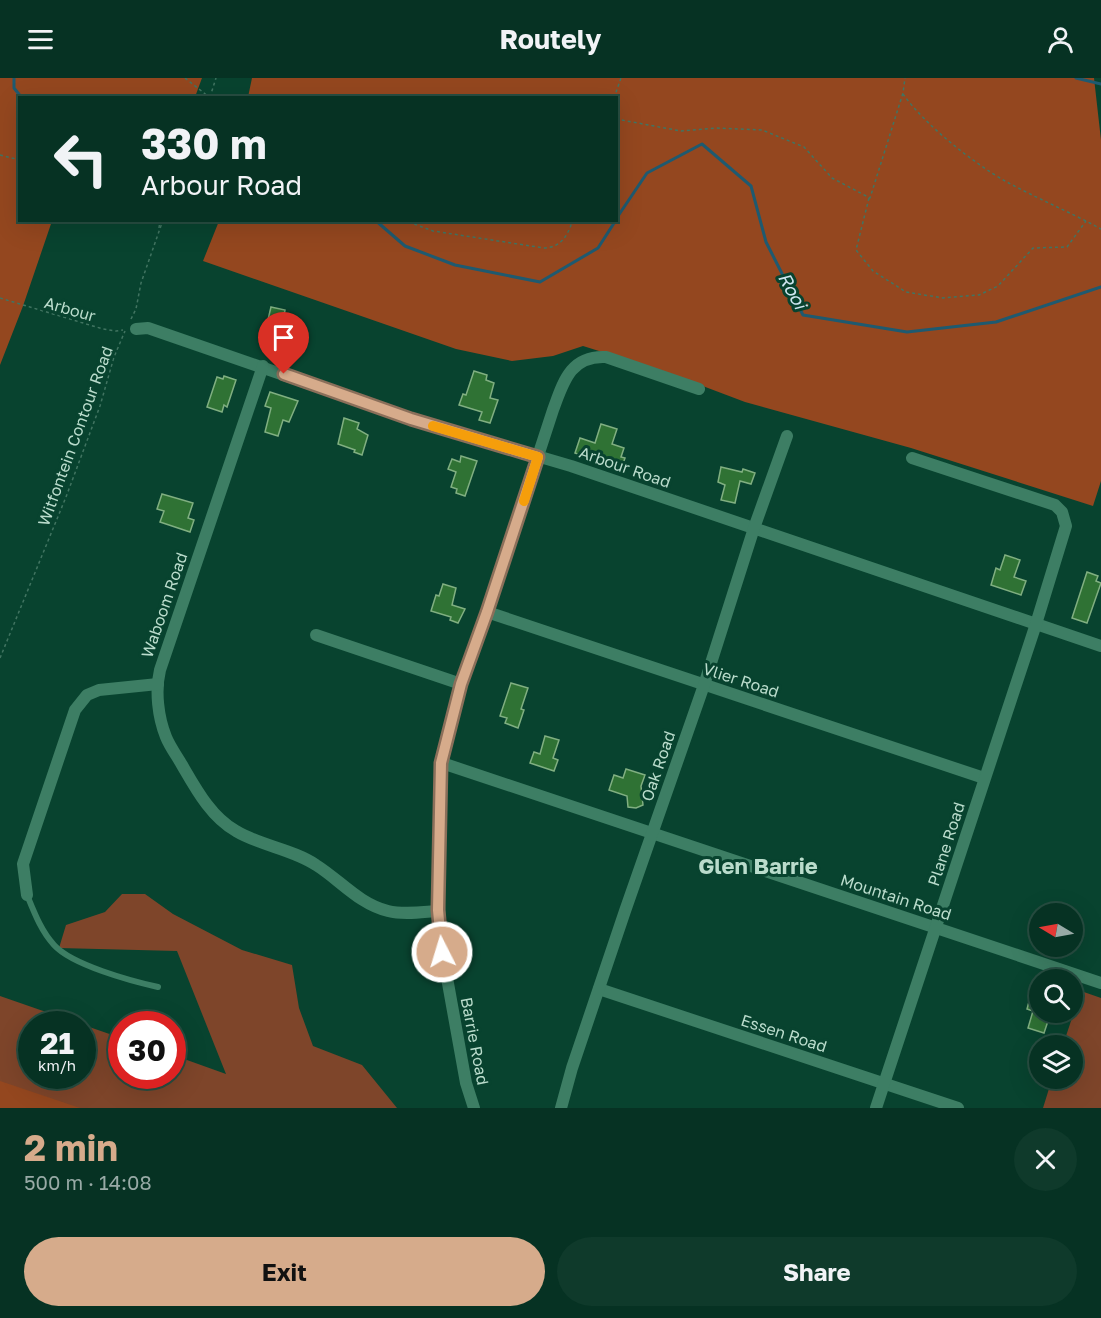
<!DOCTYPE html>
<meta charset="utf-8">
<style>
body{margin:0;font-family:"Golos Text",sans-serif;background:#0f3a2b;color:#f1f3f6;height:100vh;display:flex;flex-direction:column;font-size:22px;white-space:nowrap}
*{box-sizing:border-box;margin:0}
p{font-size:20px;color:#98aaa6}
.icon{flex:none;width:33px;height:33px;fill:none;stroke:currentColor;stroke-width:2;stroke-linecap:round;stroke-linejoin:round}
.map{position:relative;height:1030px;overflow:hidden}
.side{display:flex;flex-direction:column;background:#063223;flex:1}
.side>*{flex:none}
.hud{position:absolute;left:18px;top:18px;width:600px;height:126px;border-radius:0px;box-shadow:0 6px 24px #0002,0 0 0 2px #274d41;background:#063223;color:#f1f3f6;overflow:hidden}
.needle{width:39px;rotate:280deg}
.buttons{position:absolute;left:1029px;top:825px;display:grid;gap:12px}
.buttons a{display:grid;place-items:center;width:54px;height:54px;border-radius:50%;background:#063223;box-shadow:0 6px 24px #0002,0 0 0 2px #274d41;font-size:30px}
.speed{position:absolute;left:18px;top:933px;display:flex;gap:12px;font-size:30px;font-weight:700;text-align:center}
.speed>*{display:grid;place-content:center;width:78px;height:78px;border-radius:50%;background:#063223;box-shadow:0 6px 24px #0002,0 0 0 2px #274d41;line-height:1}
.speed small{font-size:15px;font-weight:400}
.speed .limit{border:9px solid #d22;background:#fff;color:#111}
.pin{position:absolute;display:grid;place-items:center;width:51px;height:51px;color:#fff;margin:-62px -26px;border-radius:50% 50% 50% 0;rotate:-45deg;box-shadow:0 0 6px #0007}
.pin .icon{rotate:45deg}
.me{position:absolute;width:66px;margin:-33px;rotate:355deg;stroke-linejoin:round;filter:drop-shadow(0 0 4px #0008)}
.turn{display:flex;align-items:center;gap:21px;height:126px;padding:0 24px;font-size:27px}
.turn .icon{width:78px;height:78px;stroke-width:2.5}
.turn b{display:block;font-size:42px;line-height:51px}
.round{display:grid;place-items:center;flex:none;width:63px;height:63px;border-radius:32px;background:#0f3a2b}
.headline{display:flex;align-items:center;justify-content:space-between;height:102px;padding:0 24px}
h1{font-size:36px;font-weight:700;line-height:45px;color:#d6ab8b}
.primary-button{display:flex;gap:12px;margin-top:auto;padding:12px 24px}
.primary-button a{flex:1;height:69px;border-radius:36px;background:#d6ab8b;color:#111;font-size:24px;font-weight:700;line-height:69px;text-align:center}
.primary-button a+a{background:#0f3a2b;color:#f1f3f6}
header{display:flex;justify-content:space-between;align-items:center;height:78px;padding:0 24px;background:#063223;font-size:27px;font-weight:700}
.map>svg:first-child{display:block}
.green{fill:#7e452a;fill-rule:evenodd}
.forest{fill:#94471f}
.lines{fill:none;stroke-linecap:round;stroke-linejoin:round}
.stream{stroke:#1e5a70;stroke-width:3}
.building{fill:#2f7234;stroke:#80af81;stroke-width:1.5}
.path{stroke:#417461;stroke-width:1.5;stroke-dasharray:3 3;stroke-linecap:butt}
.service{stroke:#3d7e64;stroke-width:6}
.minor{stroke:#3d7e64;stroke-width:12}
.route-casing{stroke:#8b6f5a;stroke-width:15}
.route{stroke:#d6ab8b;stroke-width:10}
.slow{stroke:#f59e0b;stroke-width:10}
.labels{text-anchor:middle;stroke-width:6;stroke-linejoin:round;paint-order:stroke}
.street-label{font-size:16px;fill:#badccc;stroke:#08432f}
.water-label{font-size:18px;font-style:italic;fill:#cee6f0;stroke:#08432f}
.district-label{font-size:22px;font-weight:bold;fill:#badccc;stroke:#08432f}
</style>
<header><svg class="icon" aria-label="menu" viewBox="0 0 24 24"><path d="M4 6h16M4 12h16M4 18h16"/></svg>Routely<svg class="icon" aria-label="person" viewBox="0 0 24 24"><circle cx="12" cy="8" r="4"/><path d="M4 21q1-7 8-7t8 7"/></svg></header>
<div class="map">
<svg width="1101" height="1030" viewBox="0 0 1101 1030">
<rect width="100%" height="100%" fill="#08432f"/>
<g class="green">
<path d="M 122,816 L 145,816 L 173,836 L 242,872 L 292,887 L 299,930 L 313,968 L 362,987 L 397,1030 L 70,1030 L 0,1005 L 0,918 L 121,960 L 122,998 L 172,998 L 173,977 L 226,996 L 177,873 L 59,870 L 66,847 L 105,834 ZM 32,946 L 82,946 L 82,998 L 32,998 Z"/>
<polygon points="1081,913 1101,920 1101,1030 1043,1030 1052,1001 1072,1000 1072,968 1063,967"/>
</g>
<g class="forest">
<polygon points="0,0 202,0 195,19 20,20 20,142 52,143 23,228 0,287"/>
<polygon points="252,0 1094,0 1101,62 1101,403 1093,428 911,370 745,324 663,293 583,268 553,278 512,283 456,271 203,183 219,143 616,142 616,20 248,19"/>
<polygon points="0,1003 80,1030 0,1030"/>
</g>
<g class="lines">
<g class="stream">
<polyline points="14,0 14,10 22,20"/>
<polyline points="1076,0 1101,6"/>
<polyline points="616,141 647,95 702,66 751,108 766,164 803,237 907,254 996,244 1101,209"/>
<polyline points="375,142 405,168 455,187 540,204 598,170 616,142"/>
</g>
</g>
<g class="building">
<polygon points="271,229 285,232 278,271 262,267"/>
<polygon points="474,293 487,297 486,302 494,305 490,320 498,322 490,345 479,342 482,334 459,327 463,316 466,317"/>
<polygon points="224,298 236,302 227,329 224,327 222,334 207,329 217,299 223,301"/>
<polygon points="270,314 298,323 289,344 283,342 278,358 265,354 271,330 265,328"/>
<polygon points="344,340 359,345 357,351 368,357 362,377 354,374 355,372 338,366"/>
<polygon points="601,346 617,351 612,366 624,370 621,379 625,380 621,391 575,375 580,360 595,365"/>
<polygon points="461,378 477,383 465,418 456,415 457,411 451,409 456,394 448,391 452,381 460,384"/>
<polygon points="721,389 742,394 743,391 755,395 751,406 740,403 735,425 721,422 725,407 718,404"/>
<polygon points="162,416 193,425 188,440 194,442 190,454 160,444 164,433 157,431"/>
<polygon points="1005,477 1020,482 1014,499 1026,503 1021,517 991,507 996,490 1000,492"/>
<polygon points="1087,494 1098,498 1096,503 1101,505 1087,545 1072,540"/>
<polygon points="443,506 456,510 452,527 465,531 458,545 450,542 451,539 431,533 436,517 439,518"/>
<polygon points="511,605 528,610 521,631 524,632 518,650 505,645 507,640 500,638"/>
<polygon points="545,658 559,662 553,680 558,682 554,693 530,685 534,674 540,676"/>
<polygon points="626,691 645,697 641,708 643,727 636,730 628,729 627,718 609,712 614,697 623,700"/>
<polygon points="1037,919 1040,919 1040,934 1051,934 1044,955 1028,950 1033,933 1027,931 1030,920 1037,922"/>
</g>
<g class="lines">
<g class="path">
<polyline points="185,0 209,19"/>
<path d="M 903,16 C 925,47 972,84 1005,103 C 1036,120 1070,134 1101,151"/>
<polyline points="210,19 216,0"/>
<polyline points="614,20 621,0"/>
<polyline points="616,41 681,53 716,50 762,52 804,69 832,100 870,120 903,15 905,0"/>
<polyline points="0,77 20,82"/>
<polyline points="869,120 856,172 873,193 906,214 943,220 979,217 998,208 1033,170 1067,169 1086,143"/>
<path d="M 403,142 L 433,153 L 544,170 C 562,169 567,158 573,142"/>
<polyline points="159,150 160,142"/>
<polyline points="0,220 103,251 116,253 123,252"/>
<polyline points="131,241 136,231 141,205 163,142"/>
<polyline points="0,580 66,419 100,328 114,279 125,253"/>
</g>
<path class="service" d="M 27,817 C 34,834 41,853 54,867 C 72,887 131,903 158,909"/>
<g class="minor">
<polyline points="136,251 148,250 411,341 571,388 1101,568"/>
<path d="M 263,288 L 160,592 C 155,613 158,639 166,659 C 170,669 177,678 182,687 C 196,711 211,739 236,753 C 261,768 292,771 316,787 C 340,802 359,826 388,833 C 404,837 422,834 438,833"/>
<polyline points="487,534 984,700"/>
<polyline points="316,557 461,606"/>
<polyline points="442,685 1101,905"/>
<polyline points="27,817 23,786 75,632 87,617 99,612 158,606"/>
<polyline points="599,911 958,1030"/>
<path d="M 474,1030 L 466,1005 L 440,861 L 438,788 L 442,685 L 461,606 L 487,534 L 553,332 C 563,305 570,277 606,279 L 699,311"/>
<polyline points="561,1030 572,990 625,833 704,607 754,450 787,358"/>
<polyline points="876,1030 1036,546 1066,448 1062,434 1055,427 912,380"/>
</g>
</g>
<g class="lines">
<defs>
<polyline id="route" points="284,296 411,341 538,379 487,534 461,606 441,685 438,832 442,874"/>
</defs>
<use href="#route" class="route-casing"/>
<use href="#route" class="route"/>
<polyline class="slow" points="433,348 538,379 524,423"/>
</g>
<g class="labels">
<g class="street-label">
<text transform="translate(70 231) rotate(16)" y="6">Arbour</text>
<text transform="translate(75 358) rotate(-70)" y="6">Witfontein Contour Road</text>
<text transform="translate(625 389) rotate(19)" y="6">Arbour Road</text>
<text transform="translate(164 527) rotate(-71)" y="6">Waboom Road</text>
<text transform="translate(741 602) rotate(18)" y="6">Vlier Road</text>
<text transform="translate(658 688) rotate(-71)" y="6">Oak Road</text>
<text transform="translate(946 766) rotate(-72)" y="6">Plane Road</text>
<text transform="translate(896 819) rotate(18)" y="6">Mountain Road</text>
<text transform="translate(784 955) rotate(18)" y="6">Essen Road</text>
<text transform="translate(475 963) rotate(79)" y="6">Barrie Road</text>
</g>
<g class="water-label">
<text transform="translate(792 213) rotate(61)" y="6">Rooi</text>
</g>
<g class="district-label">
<text x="758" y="796">Glen Barrie</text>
</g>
</g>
</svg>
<div class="buttons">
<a><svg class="needle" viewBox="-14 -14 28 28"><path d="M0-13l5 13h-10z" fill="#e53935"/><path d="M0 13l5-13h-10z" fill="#98aaa6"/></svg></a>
<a><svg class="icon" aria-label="search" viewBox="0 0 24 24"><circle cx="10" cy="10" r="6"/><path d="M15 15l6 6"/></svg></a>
<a><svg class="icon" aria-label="layers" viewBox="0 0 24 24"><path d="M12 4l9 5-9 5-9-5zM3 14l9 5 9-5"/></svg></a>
</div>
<div class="speed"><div>21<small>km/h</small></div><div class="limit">30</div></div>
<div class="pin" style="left:284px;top:296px;background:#d93025"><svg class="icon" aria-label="arrive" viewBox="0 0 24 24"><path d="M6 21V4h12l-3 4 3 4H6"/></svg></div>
<svg class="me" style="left:442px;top:874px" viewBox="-20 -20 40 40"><circle r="17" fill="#d6ab8b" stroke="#fff" stroke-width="3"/><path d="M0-11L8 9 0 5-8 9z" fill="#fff"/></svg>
<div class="hud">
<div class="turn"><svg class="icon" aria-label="left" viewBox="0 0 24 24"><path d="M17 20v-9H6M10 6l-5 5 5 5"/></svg><div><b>330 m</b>Arbour Road</div></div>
</div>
</div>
<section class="side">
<div class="headline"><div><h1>2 min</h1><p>500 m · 14:08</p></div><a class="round"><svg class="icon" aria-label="close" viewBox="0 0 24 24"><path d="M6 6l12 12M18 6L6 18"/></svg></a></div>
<div class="primary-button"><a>Exit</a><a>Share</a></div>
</section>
